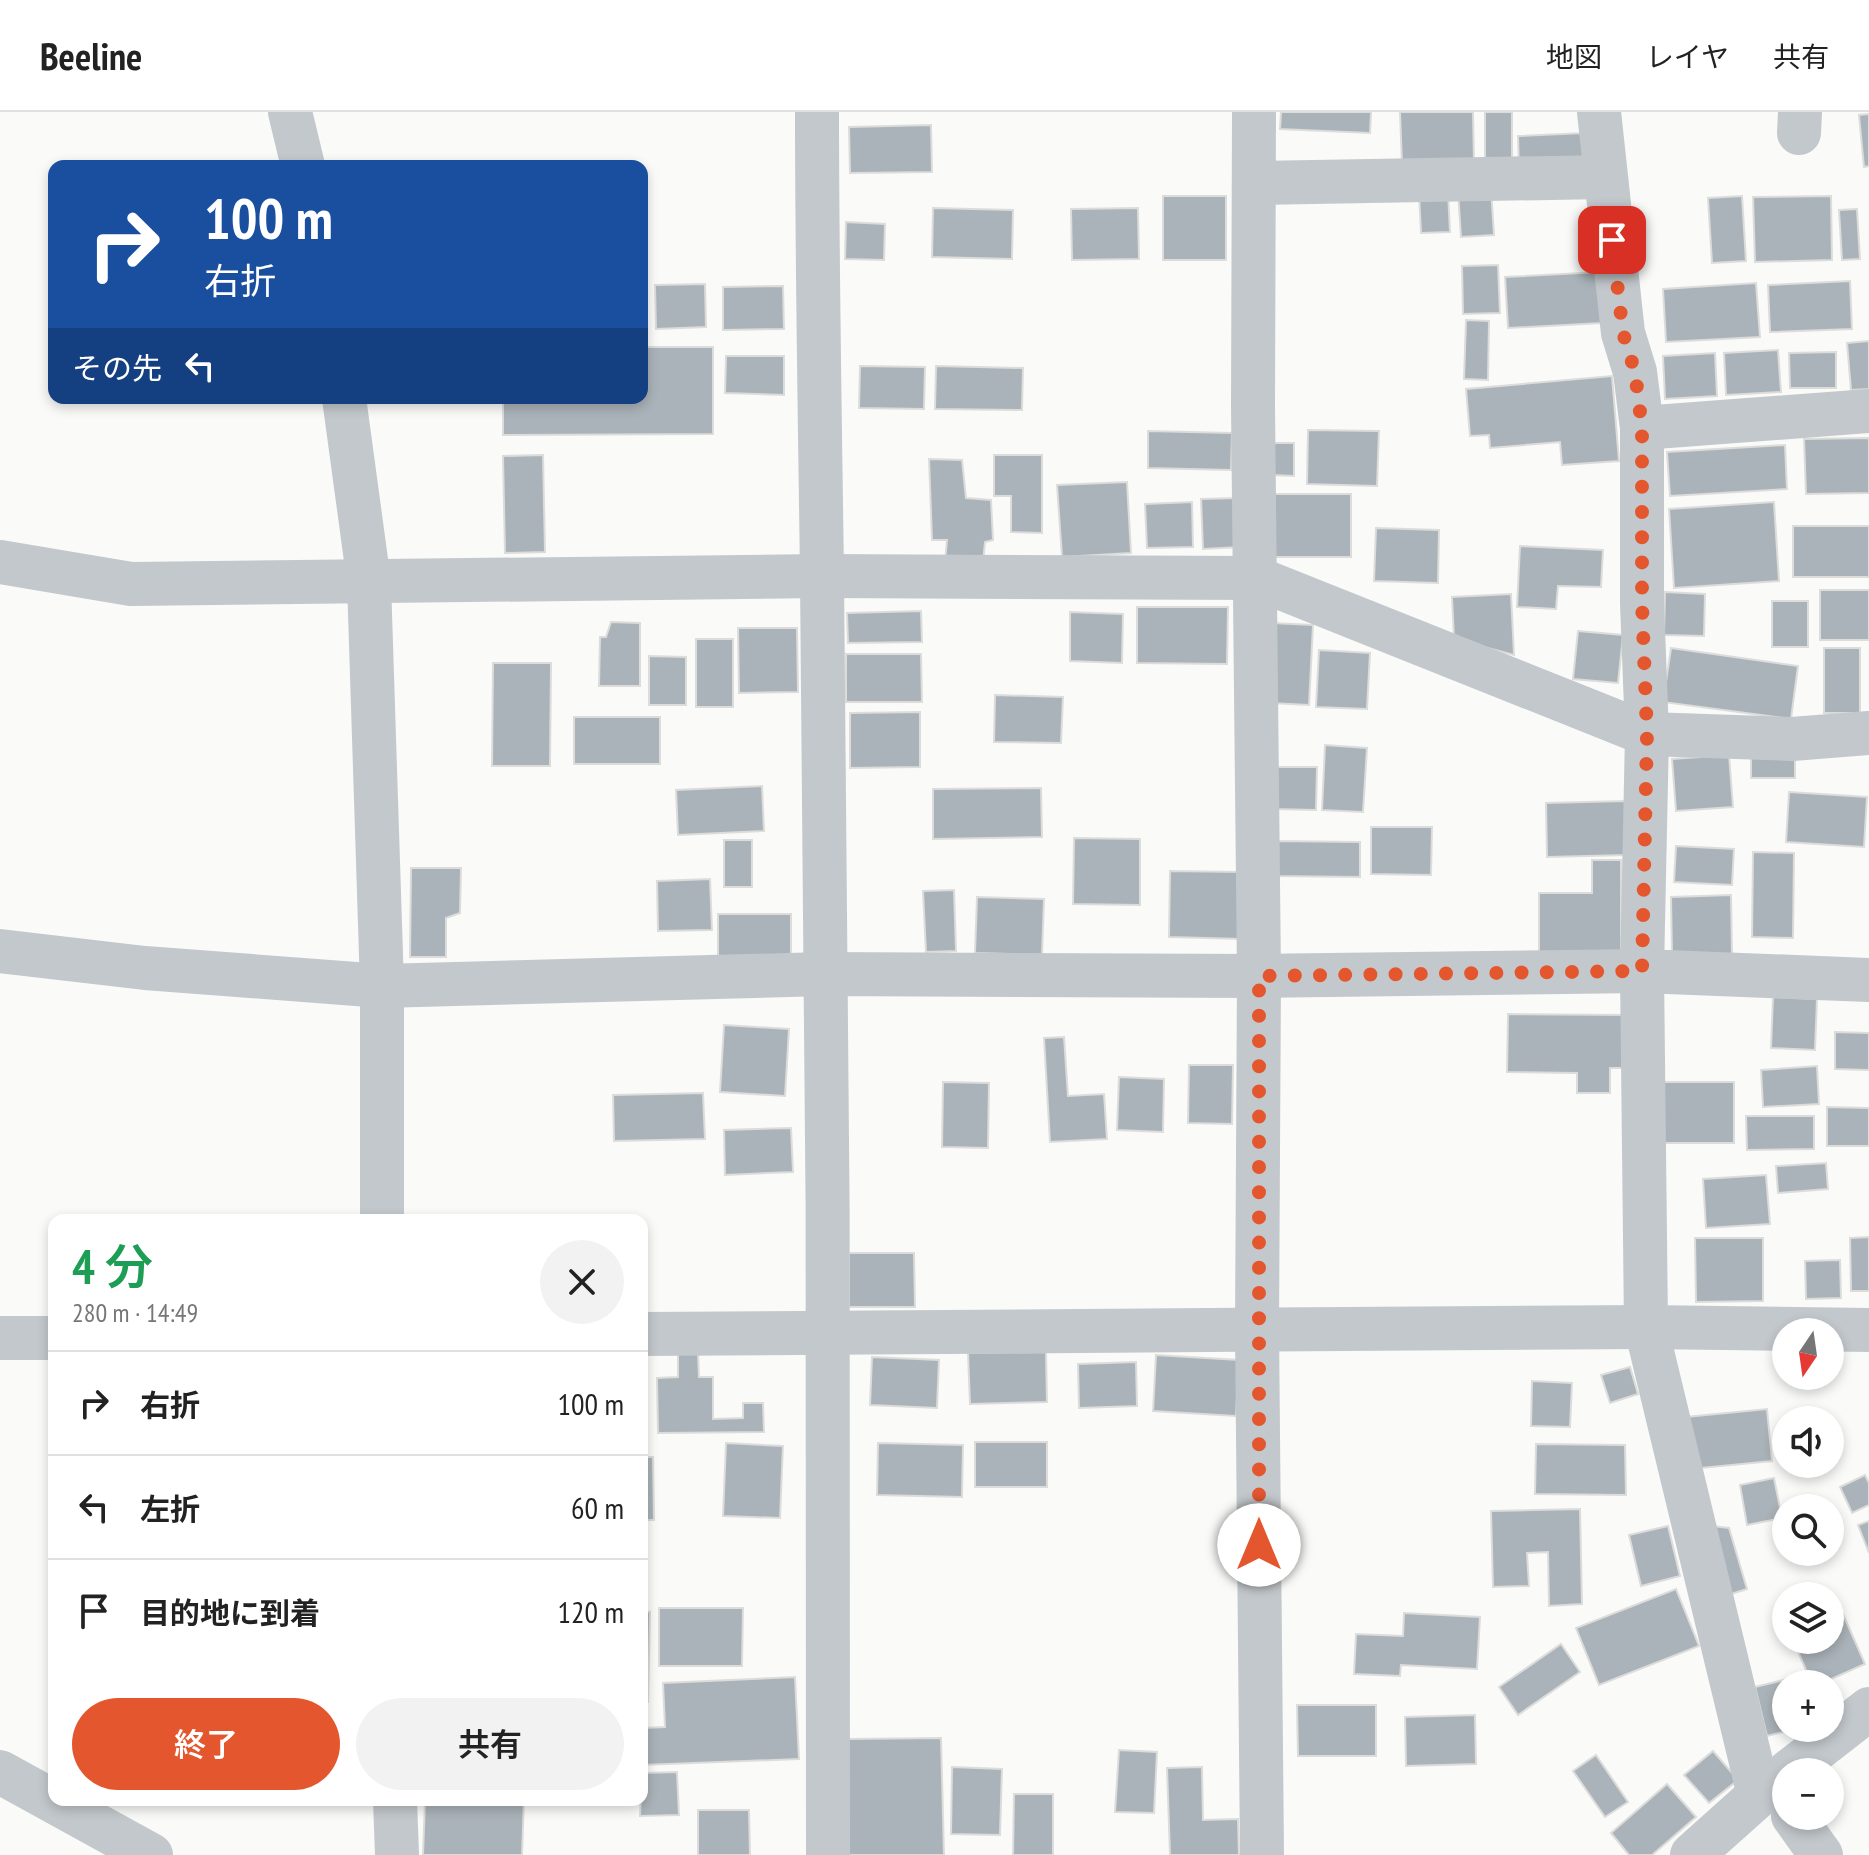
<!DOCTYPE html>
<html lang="ja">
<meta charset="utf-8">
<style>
body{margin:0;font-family:"PT Sans Narrow","Noto Sans JP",sans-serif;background:#f2f2f2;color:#222;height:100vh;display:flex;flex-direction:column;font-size:30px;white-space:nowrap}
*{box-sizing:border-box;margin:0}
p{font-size:26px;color:#767676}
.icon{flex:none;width:44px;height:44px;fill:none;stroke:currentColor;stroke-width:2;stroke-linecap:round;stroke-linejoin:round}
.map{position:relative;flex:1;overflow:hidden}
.panel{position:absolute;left:48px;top:1102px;width:600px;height:592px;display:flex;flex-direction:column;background:#fff;border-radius:16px;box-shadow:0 4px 12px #0003}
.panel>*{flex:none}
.hud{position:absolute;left:48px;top:48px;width:600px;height:244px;border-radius:16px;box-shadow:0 4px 12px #0003;background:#1a4fa0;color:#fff;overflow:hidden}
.needle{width:52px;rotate:193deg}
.fabs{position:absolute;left:1772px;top:1206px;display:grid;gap:16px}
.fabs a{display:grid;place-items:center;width:72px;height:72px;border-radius:50%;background:#fff;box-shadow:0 4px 12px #0003;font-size:40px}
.pin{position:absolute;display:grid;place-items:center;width:68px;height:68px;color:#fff;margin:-34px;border-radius:16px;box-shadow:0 4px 12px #0006}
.me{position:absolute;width:88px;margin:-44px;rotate:0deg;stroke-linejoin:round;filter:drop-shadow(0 0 6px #0008)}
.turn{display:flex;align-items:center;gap:28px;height:168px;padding:0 24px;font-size:36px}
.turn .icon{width:104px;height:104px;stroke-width:2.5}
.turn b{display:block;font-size:56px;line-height:68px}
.then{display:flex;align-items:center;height:76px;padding:0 24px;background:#0003;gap:16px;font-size:30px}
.round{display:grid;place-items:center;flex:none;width:84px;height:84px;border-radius:42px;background:#f2f2f2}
.summary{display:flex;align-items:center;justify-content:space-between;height:136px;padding:0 24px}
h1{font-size:48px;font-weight:600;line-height:60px;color:#1e9e55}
.cta{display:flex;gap:16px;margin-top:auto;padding:16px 24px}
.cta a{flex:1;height:92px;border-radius:48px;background:#e4572e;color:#fff;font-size:32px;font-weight:600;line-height:92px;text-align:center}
.cta a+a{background:#f2f2f2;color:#222}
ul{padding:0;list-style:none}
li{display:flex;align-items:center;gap:24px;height:104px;padding:0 24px;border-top:2px solid #e0e0e0}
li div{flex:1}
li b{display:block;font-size:30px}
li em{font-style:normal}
header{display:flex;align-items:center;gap:48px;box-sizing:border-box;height:112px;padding:0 40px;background:#fff;border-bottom:2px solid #e0e0e0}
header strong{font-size:38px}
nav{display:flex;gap:44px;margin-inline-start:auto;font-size:28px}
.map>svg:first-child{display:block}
.building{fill:#aab3b9;stroke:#dcdcda;stroke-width:2}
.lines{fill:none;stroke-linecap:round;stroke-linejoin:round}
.minor{stroke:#c3c8cc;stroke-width:44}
.route{stroke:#e4572e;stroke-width:14;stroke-dasharray:0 25.2}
</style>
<header>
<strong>Beeline</strong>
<nav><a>地図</a><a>レイヤ</a><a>共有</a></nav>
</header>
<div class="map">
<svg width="1869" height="1743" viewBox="0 0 1869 1743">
<rect width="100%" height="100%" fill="#fafaf8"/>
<g class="building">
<polygon points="1281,0 1371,0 1370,21 1280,17"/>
<polygon points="1400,0 1473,0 1474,51 1402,53"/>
<rect x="1485" y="0" width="27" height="53"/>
<polygon points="1869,2 1869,54 1864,55 1859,3"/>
<polygon points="931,13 932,60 850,61 849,15"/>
<polygon points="1584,21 1586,51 1519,55 1518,24"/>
<polygon points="1491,77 1494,123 1461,125 1458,79"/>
<polygon points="1448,80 1450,120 1421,121 1419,81"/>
<rect x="1163" y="84" width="63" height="64"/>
<polygon points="1742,84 1746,149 1712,151 1708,86"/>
<polygon points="1831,84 1832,148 1755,150 1753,85"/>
<polygon points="933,96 1013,98 1012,147 932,145"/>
<polygon points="1138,96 1139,147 1072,148 1071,97"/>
<polygon points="1857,97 1860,147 1842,148 1839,98"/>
<polygon points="846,110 885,112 884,148 845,147"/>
<polygon points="1498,153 1500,201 1463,202 1462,154"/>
<polygon points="1599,160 1602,211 1508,216 1505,165"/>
<polygon points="1850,169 1852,217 1770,220 1768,173"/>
<polygon points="1756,171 1760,225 1666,230 1663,177"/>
<polygon points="705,172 706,215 656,217 655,173"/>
<polygon points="783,174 784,217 723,218 723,175"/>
<polygon points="642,193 644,235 713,235 713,322 503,323 503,286 642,286"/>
<polygon points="1466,208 1489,209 1488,268 1464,267"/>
<polygon points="1869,229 1869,277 1851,278 1847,231"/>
<polygon points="1778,238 1781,280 1726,283 1724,241"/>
<polygon points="1836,240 1836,276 1790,276 1789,241"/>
<polygon points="1715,241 1717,284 1665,287 1663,244"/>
<polygon points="726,244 784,244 784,283 725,281"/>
<polygon points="860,254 925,255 924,297 859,296"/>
<polygon points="936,254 1023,256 1022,298 935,297"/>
<polygon points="1612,264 1619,349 1562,353 1560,330 1490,336 1489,323 1470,324 1466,277"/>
<polygon points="1308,318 1379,319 1377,374 1307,372"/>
<polygon points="1148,319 1232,321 1231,358 1148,356"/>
<polygon points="1869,326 1869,381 1806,382 1804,327"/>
<polygon points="1271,331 1294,331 1294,364 1271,363"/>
<polygon points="1785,333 1787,377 1670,384 1667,340"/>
<polygon points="543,343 545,440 505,441 503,344"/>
<polygon points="994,343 1042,343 1042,421 1011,420 1011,384 994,384"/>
<polygon points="929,347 962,348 966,386 991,388 993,428 985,430 983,450 945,450 947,428 932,428"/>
<polygon points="1127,370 1131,441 1062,445 1057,373"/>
<rect x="1271" y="382" width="80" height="63"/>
<polygon points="1238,386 1240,435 1203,437 1201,387"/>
<polygon points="1192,390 1193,435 1147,436 1145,392"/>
<polygon points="1774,390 1779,469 1674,476 1669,397"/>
<rect x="1793" y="414" width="76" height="51"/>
<polygon points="1376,416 1439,418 1438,471 1374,469"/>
<polygon points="1520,434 1603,438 1601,475 1558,474 1556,497 1517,495"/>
<rect x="1820" y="478" width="49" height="50"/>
<polygon points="1665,480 1705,482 1704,524 1664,523"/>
<polygon points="1511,482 1514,543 1454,527 1452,485"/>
<rect x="1772" y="489" width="36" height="46"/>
<polygon points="1137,495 1228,495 1227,552 1137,551"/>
<polygon points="921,499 922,530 848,531 847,501"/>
<polygon points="1070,500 1123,502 1122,551 1070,549"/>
<polygon points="611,510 640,511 640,574 599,574 600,525 606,525"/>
<polygon points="1272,511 1313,513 1309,593 1268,591"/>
<polygon points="738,516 797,516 798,580 739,581"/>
<polygon points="1578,519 1623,523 1618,571 1573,567"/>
<rect x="696" y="527" width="37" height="68"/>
<polygon points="1671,536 1798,554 1791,607 1663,590"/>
<rect x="1824" y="536" width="36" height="65"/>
<polygon points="1319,538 1370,541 1367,597 1316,595"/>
<polygon points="846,542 921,542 922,590 846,590"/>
<polygon points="649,544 686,545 686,593 649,593"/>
<polygon points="493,551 551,551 550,654 492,654"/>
<polygon points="995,583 1063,585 1061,631 994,630"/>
<polygon points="920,600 920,655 850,656 850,601"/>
<rect x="574" y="605" width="86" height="47"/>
<polygon points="1325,633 1367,636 1363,700 1322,698"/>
<polygon points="1729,643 1733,695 1676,699 1672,647"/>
<rect x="1751" y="643" width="44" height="23"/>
<polygon points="1275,655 1317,655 1316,698 1274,697"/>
<polygon points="762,674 764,719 678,723 676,678"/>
<polygon points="1041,676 1042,725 933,727 933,677"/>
<polygon points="1789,680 1867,685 1864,735 1786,730"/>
<polygon points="1625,689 1626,743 1547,745 1546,691"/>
<polygon points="1371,715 1432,715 1431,763 1371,762"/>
<polygon points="1074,726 1140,727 1140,793 1073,792"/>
<rect x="724" y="728" width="28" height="47"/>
<polygon points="1275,729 1360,730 1360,765 1274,764"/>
<polygon points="1676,734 1734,737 1732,773 1674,770"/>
<polygon points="1753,740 1794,741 1793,826 1752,825"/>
<polygon points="1592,748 1621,748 1621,842 1539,842 1539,781 1592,781"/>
<polygon points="411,756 461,756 460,801 446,806 446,845 410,845"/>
<polygon points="1170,759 1243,760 1241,827 1169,825"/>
<polygon points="710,767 712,818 658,819 657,769"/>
<polygon points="954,778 956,839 926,840 923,779"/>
<polygon points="1731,783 1732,842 1672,843 1671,785"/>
<polygon points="977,785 1044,787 1042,843 975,841"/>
<rect x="718" y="802" width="73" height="43"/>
<polygon points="1773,885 1817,887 1815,938 1771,936"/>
<polygon points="1508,902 1628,903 1627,956 1610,956 1610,981 1577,981 1577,961 1507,960"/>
<polygon points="724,913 789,917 785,984 720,980"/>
<polygon points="1835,920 1869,921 1869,958 1835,957"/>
<polygon points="1064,925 1068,984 1104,982 1107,1027 1050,1030 1044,926"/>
<polygon points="1189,953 1233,953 1232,1012 1188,1011"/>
<polygon points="1817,954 1819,992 1763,995 1761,958"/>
<polygon points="1119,965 1164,967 1163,1020 1117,1018"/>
<polygon points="943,970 989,971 988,1036 942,1035"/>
<rect x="1663" y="970" width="71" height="61"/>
<polygon points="703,981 705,1027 614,1029 613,983"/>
<polygon points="1827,995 1869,996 1869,1034 1827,1034"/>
<polygon points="1746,1004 1814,1004 1814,1037 1747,1038"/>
<polygon points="791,1016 793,1060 725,1063 724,1018"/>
<polygon points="1826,1051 1828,1077 1778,1081 1776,1054"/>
<polygon points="1766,1063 1770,1112 1706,1116 1703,1067"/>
<polygon points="1869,1125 1869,1179 1851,1179 1850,1126"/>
<polygon points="1695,1126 1763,1126 1763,1189 1696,1190"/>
<polygon points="849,1141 914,1141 915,1195 849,1195"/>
<polygon points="1840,1148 1841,1186 1806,1187 1805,1149"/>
<polygon points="1046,1240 1047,1290 970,1292 968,1241"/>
<polygon points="678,1241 698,1241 699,1265 713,1265 713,1307 743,1306 743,1291 763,1291 764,1320 658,1321 657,1266 678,1265"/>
<polygon points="1156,1243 1239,1248 1236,1304 1153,1299"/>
<polygon points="872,1245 939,1248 937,1296 870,1293"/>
<polygon points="1136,1250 1137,1294 1079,1296 1078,1252"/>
<polygon points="1630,1255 1638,1282 1610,1291 1601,1263"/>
<polygon points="1532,1269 1572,1271 1570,1315 1531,1314"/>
<polygon points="1767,1297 1772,1349 1691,1357 1686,1305"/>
<rect x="975" y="1330" width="72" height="45"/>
<polygon points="726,1331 783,1334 780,1406 723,1404"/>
<polygon points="878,1331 963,1333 962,1385 877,1383"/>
<polygon points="1536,1332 1625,1333 1626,1383 1535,1382"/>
<polygon points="642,1345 653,1345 654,1408 642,1408"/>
<polygon points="1865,1363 1869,1371 1869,1393 1852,1401 1840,1375"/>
<polygon points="1774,1366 1782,1406 1747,1413 1740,1373"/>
<polygon points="1580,1397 1582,1492 1549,1494 1548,1440 1527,1441 1529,1474 1493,1475 1491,1399"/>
<polygon points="1869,1409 1869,1441 1858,1413"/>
<polygon points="1668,1414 1680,1464 1641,1474 1629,1423"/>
<polygon points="1712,1414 1729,1416 1747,1477 1731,1482"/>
<polygon points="1676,1477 1699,1534 1599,1573 1576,1516"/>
<polygon points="1839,1493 1865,1552 1820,1572 1812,1572 1793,1528 1830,1528 1830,1494"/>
<polygon points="659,1496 743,1496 742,1554 659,1554"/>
<polygon points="642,1499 650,1500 648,1590 642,1590"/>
<polygon points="1404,1501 1480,1505 1477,1557 1401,1553 1400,1564 1354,1562 1356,1522 1403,1524"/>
<polygon points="1561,1532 1580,1560 1518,1603 1499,1575"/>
<polygon points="795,1565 799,1647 642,1653 642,1616 665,1615 663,1571"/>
<polygon points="1796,1565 1797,1572 1786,1572 1786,1616 1799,1616 1767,1624 1755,1575"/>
<polygon points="1297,1593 1376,1593 1376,1644 1298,1644"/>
<polygon points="1475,1603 1476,1652 1406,1654 1405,1605"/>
<polygon points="941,1626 944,1743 849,1743 847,1627"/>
<polygon points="1119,1638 1157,1640 1154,1701 1115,1700"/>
<polygon points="1713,1639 1738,1668 1709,1691 1684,1663"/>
<polygon points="1596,1643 1628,1690 1605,1705 1573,1659"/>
<polygon points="952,1655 1002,1657 1000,1723 951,1722"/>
<polygon points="1202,1655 1203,1708 1238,1707 1239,1743 1170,1743 1167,1656"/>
<polygon points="677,1660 679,1703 640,1704 642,1661"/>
<polygon points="1667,1672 1696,1705 1652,1743 1629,1743 1611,1721"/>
<polygon points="1014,1682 1053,1682 1053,1743 1013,1743"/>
<polygon points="425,1688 524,1688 522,1743 423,1743"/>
<polygon points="698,1698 749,1698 750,1743 698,1743"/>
</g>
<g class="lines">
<g class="minor">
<polyline points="290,0 303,54"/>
<path d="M 817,0 C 817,155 820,309 822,464 C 828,890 829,1317 828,1743"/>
<polyline points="1254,0 1253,294 1259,864 1257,1217 1262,1743"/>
<polyline points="1599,0 1623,221 1635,260 1642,316 1642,491 1647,622 1642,859 1646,1215 1759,1683"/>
<polyline points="1799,21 1800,0"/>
<polyline points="1256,71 1605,65"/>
<polyline points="344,286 369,470 382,874 382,1108"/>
<polyline points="1642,316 1869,299"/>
<polyline points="0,450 131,472 822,464 1256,466 1647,622 1792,627 1869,621"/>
<polyline points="0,839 145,856 382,874 824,862 1259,864 1642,859 1869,868"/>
<polyline points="642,1222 1646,1215 1869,1218"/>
<polyline points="0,1226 54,1226"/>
<polyline points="0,1660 151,1743"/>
<polyline points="1788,1660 1869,1597"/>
<polyline points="395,1688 397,1743"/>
<polyline points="1793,1704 1821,1743"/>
<polyline points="1692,1743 1759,1683 1786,1662"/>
</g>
</g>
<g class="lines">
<polyline class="route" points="1259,1433 1259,864 1642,859 1647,622 1642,491 1642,316 1635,260 1623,221 1612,128"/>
</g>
</svg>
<div class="fabs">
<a><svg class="needle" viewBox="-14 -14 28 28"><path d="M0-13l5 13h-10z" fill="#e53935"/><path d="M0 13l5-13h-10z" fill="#767676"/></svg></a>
<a><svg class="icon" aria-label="sound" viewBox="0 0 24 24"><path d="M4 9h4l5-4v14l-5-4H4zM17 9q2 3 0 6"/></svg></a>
<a><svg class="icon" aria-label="search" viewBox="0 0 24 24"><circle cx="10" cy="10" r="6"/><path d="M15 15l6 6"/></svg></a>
<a><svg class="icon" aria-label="layers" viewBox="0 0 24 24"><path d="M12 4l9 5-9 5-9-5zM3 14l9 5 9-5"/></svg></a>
<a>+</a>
<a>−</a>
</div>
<div class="pin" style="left:1612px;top:128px;background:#d93025"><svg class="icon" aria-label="arrive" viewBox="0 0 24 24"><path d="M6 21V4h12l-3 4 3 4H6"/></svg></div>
<svg class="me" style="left:1259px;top:1433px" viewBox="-20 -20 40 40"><circle r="19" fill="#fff"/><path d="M0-13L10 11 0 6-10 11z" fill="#e4572e"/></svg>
<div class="hud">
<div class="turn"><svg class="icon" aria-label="right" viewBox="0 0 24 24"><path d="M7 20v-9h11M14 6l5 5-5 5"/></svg><div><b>100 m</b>右折</div></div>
<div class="then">その先<svg class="icon" aria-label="left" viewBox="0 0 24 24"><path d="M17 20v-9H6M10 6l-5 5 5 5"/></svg></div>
</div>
<section class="panel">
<div class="summary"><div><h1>4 分</h1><p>280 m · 14:49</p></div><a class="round"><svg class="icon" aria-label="close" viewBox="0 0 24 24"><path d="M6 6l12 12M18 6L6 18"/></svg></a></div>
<ul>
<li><svg class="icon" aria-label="right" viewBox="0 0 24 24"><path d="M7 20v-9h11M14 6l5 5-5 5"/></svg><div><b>右折</b></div><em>100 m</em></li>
<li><svg class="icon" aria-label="left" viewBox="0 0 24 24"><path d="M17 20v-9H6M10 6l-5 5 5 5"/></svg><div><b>左折</b></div><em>60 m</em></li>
<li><svg class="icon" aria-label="arrive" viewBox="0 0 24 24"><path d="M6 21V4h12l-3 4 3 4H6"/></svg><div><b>目的地に到着</b></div><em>120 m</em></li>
</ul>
<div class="cta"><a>終了</a><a>共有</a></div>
</section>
</div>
